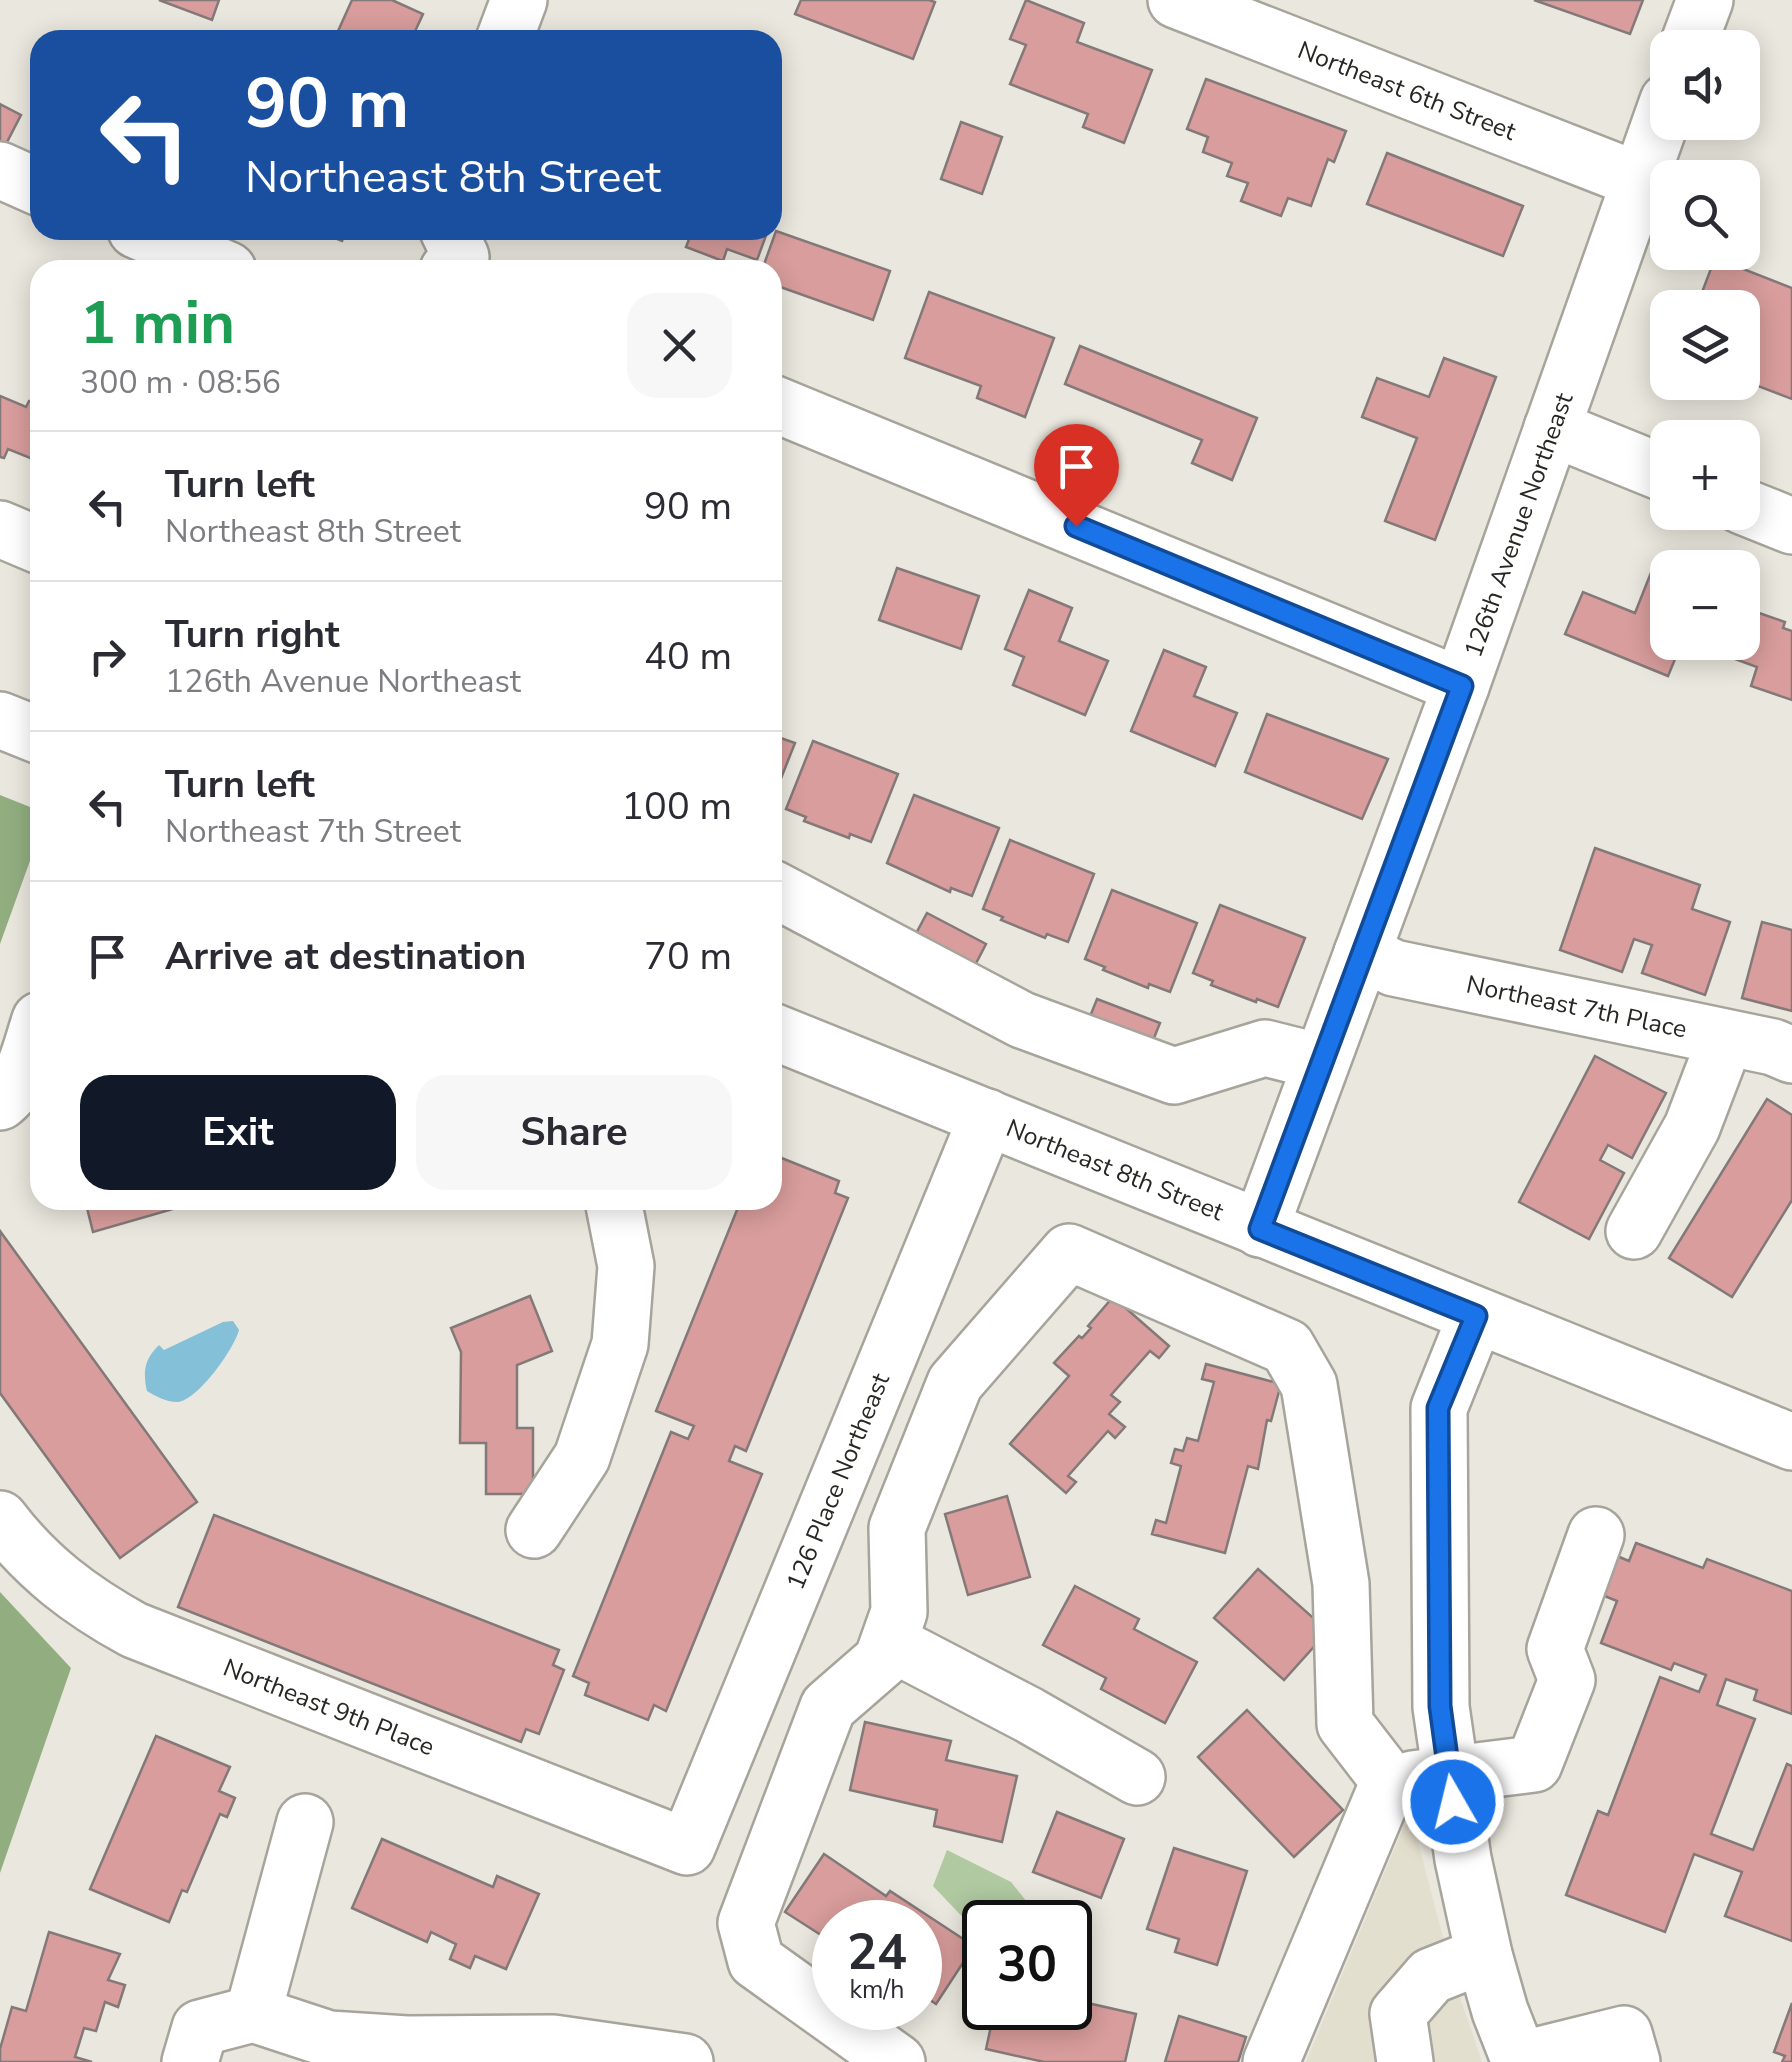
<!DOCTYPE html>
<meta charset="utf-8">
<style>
body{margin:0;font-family:"Nunito Sans",sans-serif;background:#f7f7f7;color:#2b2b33;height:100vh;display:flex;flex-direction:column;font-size:38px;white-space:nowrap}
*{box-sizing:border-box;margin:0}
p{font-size:32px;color:#7c7c81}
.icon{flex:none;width:55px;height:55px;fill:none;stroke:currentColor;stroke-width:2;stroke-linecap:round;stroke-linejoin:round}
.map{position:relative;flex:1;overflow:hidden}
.panel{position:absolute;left:30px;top:260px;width:752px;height:950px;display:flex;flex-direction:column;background:#fff;border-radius:30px;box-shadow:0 5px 25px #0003}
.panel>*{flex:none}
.banner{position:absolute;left:30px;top:30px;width:752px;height:210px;border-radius:30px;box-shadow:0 5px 25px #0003;background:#1a4fa0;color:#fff;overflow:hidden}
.buttons{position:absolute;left:1650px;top:30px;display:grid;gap:20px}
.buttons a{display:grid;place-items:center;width:110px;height:110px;border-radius:20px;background:#fff;box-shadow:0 5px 25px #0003;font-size:50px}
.speed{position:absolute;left:812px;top:1900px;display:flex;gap:20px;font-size:50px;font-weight:700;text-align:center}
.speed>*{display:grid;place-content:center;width:130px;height:130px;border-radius:50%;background:#fff;box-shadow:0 5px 25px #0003;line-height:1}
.speed small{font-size:25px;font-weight:400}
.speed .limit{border:5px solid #111;border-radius:15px;background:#fff;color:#111}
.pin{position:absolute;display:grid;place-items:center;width:85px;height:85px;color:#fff;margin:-102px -42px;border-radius:50% 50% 50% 0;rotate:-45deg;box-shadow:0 0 10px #0007}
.pin .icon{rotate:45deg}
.me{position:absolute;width:110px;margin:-55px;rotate:352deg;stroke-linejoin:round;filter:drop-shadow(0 0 8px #0008)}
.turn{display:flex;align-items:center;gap:35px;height:210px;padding:0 50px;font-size:45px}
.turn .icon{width:130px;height:130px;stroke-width:2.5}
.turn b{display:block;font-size:70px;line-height:85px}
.round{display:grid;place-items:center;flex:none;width:105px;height:105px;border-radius:30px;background:#f7f7f7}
.summary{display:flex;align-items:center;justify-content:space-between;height:170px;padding:0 50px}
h1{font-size:60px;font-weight:700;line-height:75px;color:#1e9e55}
.button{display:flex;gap:20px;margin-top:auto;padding:20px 50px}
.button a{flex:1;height:115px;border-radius:30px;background:#111827;color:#fff;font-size:40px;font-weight:700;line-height:115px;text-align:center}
.button a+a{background:#f7f7f7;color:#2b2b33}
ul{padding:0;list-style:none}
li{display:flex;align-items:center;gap:30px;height:150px;padding:0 50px;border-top:2px solid #e1e1e2}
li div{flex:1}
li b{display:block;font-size:38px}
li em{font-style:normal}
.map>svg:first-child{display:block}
.built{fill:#e3dfce}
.green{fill:#b0c9a1}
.forest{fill:#92ae81}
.water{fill:#85c0d9}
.building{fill:#d89d9c;stroke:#847979;stroke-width:2.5}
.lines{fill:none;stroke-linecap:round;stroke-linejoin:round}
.minor-casing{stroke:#a6a49b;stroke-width:60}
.major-casing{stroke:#a6a49b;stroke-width:60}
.minor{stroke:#fff;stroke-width:55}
.major{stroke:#fff;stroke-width:55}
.route-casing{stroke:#114b97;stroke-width:25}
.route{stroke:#1a73e8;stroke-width:18}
.labels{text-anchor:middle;stroke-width:8;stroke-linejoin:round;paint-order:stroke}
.street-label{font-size:25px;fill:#282723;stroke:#eae7de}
</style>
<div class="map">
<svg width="1792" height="2062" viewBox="0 0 1792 2062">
<rect width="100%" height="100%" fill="#eae7de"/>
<polygon class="built" points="1410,1811 1454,1980 1482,2062 1306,2062"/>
<polygon class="green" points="947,1850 1011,1882 1043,1922 985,1922 985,1933 972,1927 933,1886"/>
<g class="forest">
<polygon points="0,795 40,811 40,833 0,944"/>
<polygon points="0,1592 71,1668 0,1873"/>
</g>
<path class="water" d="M 233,1321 L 239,1330 C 234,1349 198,1400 178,1402 C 166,1402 157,1397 147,1391 C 143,1371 144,1360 159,1345 L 164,1350 L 223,1322 Z"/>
<g class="building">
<polygon points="159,0 219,0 212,20"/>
<polygon points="352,0 392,0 423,14 411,40 334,40"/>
<polygon points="801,0 929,0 935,2 913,59 795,14"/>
<polygon points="1026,0 1084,23 1077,42 1152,70 1124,143 1083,127 1088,114 1010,84 1026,45 1010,39"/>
<polygon points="1534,0 1643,0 1630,34"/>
<polygon points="1206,79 1346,131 1334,162 1328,159 1311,206 1288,198 1281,216 1241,201 1248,183 1227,176 1232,163 1203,152 1208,137 1187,129"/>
<polygon points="0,104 21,115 6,144 0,141"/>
<polygon points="961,122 1002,137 982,194 941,179"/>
<polygon points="1387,153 1523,206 1503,256 1367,204"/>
<polygon points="315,230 347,230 342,241"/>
<polygon points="682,230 768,230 757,260 727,249 723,261 686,247 691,234"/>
<polygon points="776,231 890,271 873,320 772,284 772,270 762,270"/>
<polygon points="1715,258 1792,288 1792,399 1742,380 1742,308 1696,308"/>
<polygon points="929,292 1054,338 1025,417 977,398 981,386 905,358"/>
<polygon points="1080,346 1257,418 1232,480 1192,463 1202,440 1065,384"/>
<polygon points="1444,358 1496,377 1435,540 1385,521 1417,438 1362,417 1377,378 1429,397"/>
<polygon points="0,396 26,407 29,401 40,405 40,472 35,469 38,461 8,449 4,458 0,457"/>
<polygon points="1654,565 1668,570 1668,642 1682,642 1668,676 1565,634 1583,592 1635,613"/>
<polygon points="897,568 979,596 961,649 879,620"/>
<polygon points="1029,590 1072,608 1059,641 1108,661 1085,715 1013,685 1024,657 1005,649"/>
<polygon points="1742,607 1785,622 1783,628 1792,631 1792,700 1751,686 1757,667 1724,655 1728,642 1742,642"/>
<polygon points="1164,650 1206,667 1194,696 1237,713 1215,766 1131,731"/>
<polygon points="1267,714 1388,759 1362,819 1245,772"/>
<polygon points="772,735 795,743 772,801"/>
<polygon points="813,741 898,774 871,842 850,834 849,838 804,821 806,817 786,809"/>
<polygon points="914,795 999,828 972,896 951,888 950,892 887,863"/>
<polygon points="1010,840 1094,874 1068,942 1047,934 1045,938 1001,920 1003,917 983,909"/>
<polygon points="1595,848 1700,885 1692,909 1730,922 1705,995 1642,973 1652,945 1634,939 1622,972 1560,950"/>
<polygon points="1112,890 1197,923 1170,992 1149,984 1148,988 1103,970 1105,967 1085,959"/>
<polygon points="1220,905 1305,938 1278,1007 1257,999 1256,1002 1211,985 1213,981 1193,973"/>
<polygon points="927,913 986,944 971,973 912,941"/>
<polygon points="1762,922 1792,930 1792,1011 1742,998"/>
<polygon points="1097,999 1160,1023 1148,1053 1085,1029"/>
<polygon points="1595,1056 1666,1093 1632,1158 1608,1145 1600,1160 1624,1173 1589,1239 1519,1202"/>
<polygon points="1767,1099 1792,1115 1792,1200 1732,1297 1669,1258"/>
<polygon points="774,1155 839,1181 835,1193 848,1198 746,1451 735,1446 729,1461 762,1474 666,1711 654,1705 648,1720 585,1695 589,1683 573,1676 671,1432 688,1439 694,1426 656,1411 741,1200 772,1200"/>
<polygon points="85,1200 204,1200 93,1232"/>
<polygon points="0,1231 197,1502 120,1558 0,1393"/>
<polygon points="530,1296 552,1351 517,1365 517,1428 533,1428 533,1494 486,1494 486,1443 460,1443 461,1352 451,1328"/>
<polygon points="1113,1297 1169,1346 1159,1358 1150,1351 1111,1395 1120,1402 1109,1414 1125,1427 1115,1438 1108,1431 1068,1476 1076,1482 1066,1493 1010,1444 1069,1376 1054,1363 1079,1336 1082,1338 1091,1328 1088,1326"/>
<polygon points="1206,1364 1281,1384 1271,1421 1267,1420 1258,1469 1248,1466 1225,1553 1152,1534 1156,1520 1166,1523 1181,1466 1171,1463 1175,1449 1183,1451 1187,1438 1198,1441 1214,1382 1202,1379"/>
<polygon points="1007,1496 1030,1577 968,1595 945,1514"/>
<polygon points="214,1515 559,1650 553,1665 564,1670 539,1734 526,1729 521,1742 178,1607"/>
<polygon points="1636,1543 1703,1568 1707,1559 1792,1591 1792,1714 1754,1700 1757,1690 1726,1679 1717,1705 1755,1719 1711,1834 1753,1850 1787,1764 1792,1766 1792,1941 1725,1916 1742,1872 1694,1854 1665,1932 1566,1895 1598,1811 1608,1815 1660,1677 1699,1692 1706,1675 1674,1663 1671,1670 1601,1643 1617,1601 1602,1595 1617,1556 1629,1561"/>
<polygon points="1258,1569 1328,1631 1284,1680 1214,1618"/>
<polygon points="1075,1586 1139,1619 1134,1629 1197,1662 1165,1723 1101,1689 1106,1678 1043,1645"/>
<polygon points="1247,1710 1343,1810 1294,1857 1198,1757"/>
<polygon points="865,1722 951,1741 946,1760 1017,1776 1002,1842 934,1826 937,1810 850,1790"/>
<polygon points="156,1736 230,1767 219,1791 235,1798 227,1817 220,1814 187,1892 182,1890 169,1922 90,1889"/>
<polygon points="1057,1812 1124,1839 1101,1898 1033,1872"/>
<polygon points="382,1839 493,1887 497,1876 539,1894 506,1969 475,1956 470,1968 450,1959 456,1944 431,1932 427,1942 352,1908"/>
<polygon points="1174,1848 1247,1871 1217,1965 1175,1952 1179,1939 1147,1929"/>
<polygon points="824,1854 886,1896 890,1891 974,1946 936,2004 920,1993 920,1922 835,1922 835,1944 785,1912"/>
<polygon points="49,1932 120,1954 108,1980 125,1985 118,2007 105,2002 96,2031 84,2028 75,2057 92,2062 0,2062 0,2049 12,2007 26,2011"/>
<polygon points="1070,1999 1136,2014 1125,2062 1044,2062 986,2049 995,2008 1070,2008"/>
<polygon points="1792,2003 1792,2062 1782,2062 1785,2056 1774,2052"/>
<polygon points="1179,2016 1246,2037 1238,2062 1165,2062"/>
</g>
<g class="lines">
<defs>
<g id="minor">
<path id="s1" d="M 1176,0 L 1638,180"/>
<polyline points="504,40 519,0"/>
<polyline points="1687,48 1705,0"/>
<polyline points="0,170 40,188"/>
<polyline points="136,230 228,270"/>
<polyline points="448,230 461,257 448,270"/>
<polyline points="772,403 1461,686"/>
<polyline points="1552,428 1668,475"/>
<polyline points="1742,506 1792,526"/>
<polyline points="0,529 40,546"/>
<polyline points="772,888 1022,1020 1174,1076 1265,1048 1321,1062"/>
<path id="s2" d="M 1362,953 L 1394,968 L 1773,1047 L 1792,1055"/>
<path d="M 0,1102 C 24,1085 31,1046 40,1020"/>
<path id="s3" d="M 1260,1229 L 1461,686 L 1668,101"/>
<polyline points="1634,1231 1692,1127 1726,1038"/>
<polyline points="1476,1316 1439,1408 1441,1707 1463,1859 1484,1955 1500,2011 1520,2062"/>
<path id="s4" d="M 0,1519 C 37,1568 81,1601 134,1630 L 687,1847 L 987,1117"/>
<polyline points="534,1530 582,1457 620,1344 626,1266 613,1200"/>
<polyline points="889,1642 1029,1715 1137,1777"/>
<polyline points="1412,1779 1534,1764 1567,1680 1555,1649 1596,1535"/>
<polyline points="253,2014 305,1822"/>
<polyline points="1519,2060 1624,2034 1632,2062"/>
<polyline points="190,2062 200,2028 253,2014 329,2039 407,2044 553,2043 685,2062"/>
<polyline points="897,2062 756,1961 746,1923 828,1707 882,1660 899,1612 897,1528 955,1383 1069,1252 1287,1347 1309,1385 1341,1584 1345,1724 1389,1781"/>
<polyline points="1271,2062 1389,1781"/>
<polyline points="1405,2062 1398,2014 1431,1976 1484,1955"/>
</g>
<g id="major">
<polyline points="0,720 40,736"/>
<path id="s5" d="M 772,1031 L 1792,1442"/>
</g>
</defs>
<use href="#minor" class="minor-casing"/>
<use href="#major" class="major-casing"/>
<use href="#minor" class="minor"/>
<use href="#major" class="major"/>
</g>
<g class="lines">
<defs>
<polyline id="route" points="1076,526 1462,686 1260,1229 1476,1316 1438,1408 1440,1706 1453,1802"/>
</defs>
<use href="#route" class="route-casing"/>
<use href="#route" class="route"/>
</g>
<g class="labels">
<g class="street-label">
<text dy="9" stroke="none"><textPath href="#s1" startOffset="248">Northeast 6th Street</textPath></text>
<text dy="9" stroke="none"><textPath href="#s3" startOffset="750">126th Avenue Northeast</textPath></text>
<text dy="9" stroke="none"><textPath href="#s2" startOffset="222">Northeast 7th Place</textPath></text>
<text dy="9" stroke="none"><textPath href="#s5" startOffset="370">Northeast 8th Street</textPath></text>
<text dy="9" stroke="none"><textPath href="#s4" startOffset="1165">126 Place Northeast</textPath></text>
<text dy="9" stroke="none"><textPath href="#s4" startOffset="385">Northeast 9th Place</textPath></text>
</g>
</g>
</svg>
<div class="buttons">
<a><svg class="icon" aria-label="sound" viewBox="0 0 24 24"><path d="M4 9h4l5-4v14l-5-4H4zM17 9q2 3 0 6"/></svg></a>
<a><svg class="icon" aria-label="search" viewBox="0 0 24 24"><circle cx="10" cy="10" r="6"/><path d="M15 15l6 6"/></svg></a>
<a><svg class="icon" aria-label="layers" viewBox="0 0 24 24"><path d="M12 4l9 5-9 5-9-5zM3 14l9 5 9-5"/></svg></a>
<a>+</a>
<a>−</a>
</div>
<div class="speed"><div>24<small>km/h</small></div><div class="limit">30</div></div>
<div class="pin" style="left:1076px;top:526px;background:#d93025"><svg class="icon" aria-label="arrive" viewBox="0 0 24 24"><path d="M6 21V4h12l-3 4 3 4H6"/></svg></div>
<svg class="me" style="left:1453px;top:1802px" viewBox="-20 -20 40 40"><circle r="17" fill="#1a73e8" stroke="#fff" stroke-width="3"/><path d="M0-11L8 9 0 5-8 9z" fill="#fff"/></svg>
<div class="banner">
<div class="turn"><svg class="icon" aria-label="left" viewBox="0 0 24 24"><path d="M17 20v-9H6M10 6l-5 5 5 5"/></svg><div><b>90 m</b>Northeast 8th Street</div></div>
</div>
<section class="panel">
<div class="summary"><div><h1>1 min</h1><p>300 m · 08:56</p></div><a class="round"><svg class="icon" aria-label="close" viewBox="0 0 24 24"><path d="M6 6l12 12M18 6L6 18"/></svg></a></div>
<ul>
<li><svg class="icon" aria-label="left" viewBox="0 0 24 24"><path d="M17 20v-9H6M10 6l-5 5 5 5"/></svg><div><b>Turn left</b><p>Northeast 8th Street</p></div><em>90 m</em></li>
<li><svg class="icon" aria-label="right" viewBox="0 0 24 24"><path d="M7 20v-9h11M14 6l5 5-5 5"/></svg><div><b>Turn right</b><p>126th Avenue Northeast</p></div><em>40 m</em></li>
<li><svg class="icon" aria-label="left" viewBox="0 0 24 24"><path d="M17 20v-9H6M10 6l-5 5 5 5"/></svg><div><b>Turn left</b><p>Northeast 7th Street</p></div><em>100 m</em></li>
<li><svg class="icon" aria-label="arrive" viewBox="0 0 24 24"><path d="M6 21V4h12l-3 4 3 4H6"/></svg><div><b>Arrive at destination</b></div><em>70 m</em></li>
</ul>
<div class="button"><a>Exit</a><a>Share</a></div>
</section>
</div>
